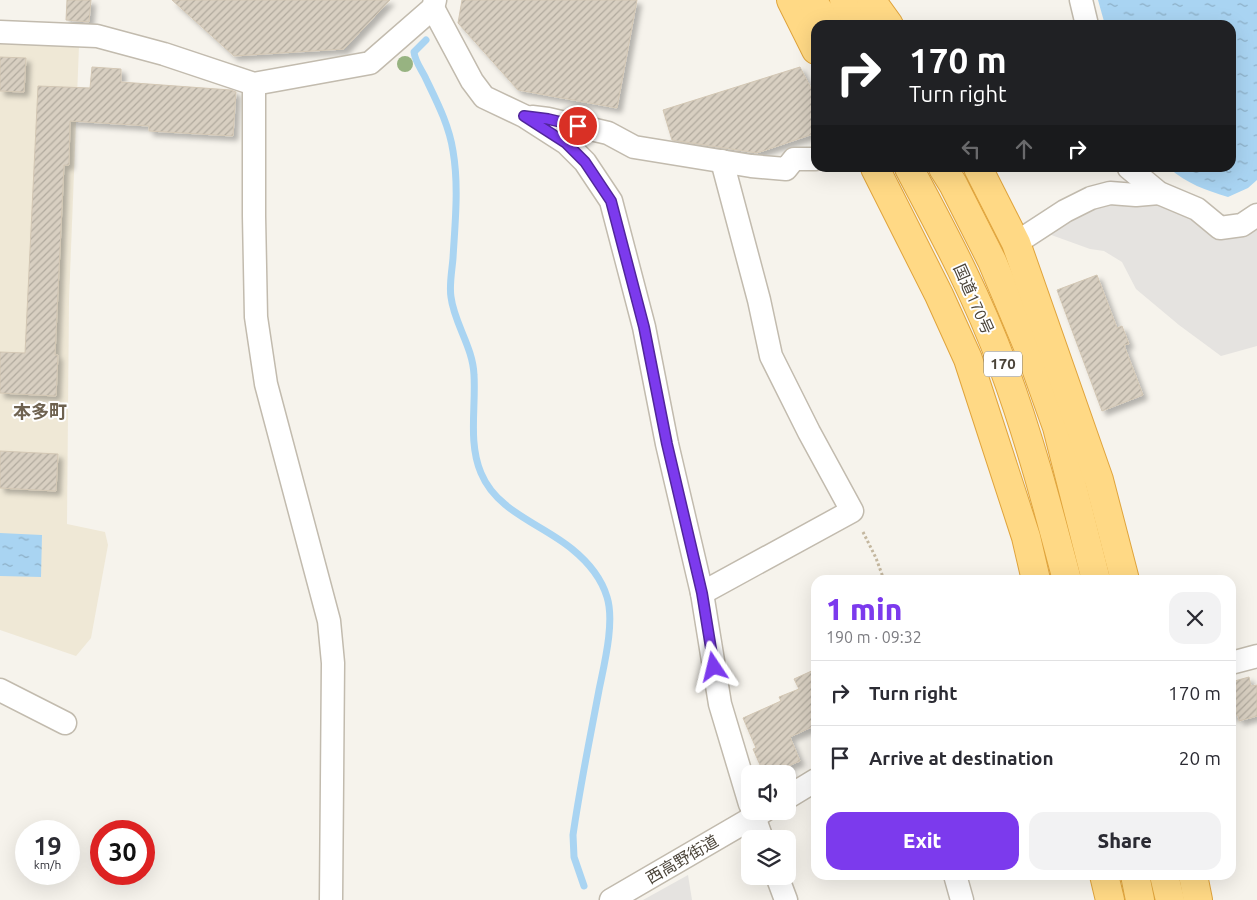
<!DOCTYPE html>
<meta charset="utf-8">
<style>
body{margin:0;font-family:Ubuntu,"Noto Sans JP",sans-serif;background:#f2f2f3;color:#2b2b33;height:100vh;display:flex;flex-direction:column;font-size:19px;white-space:nowrap}
*{box-sizing:border-box;margin:0}
p{font-size:16px;color:#7c7c81}
.icon{flex:none;width:28px;height:28px;fill:none;stroke:currentColor;stroke-width:2;stroke-linecap:round;stroke-linejoin:round}
.map{position:relative;flex:1;overflow:hidden}
.drawer{position:absolute;left:811px;top:575px;width:425px;height:305px;display:flex;flex-direction:column;background:#fff;border-radius:15px;box-shadow:0 5px 20px #0002}
.drawer>*{flex:none}
.guide{position:absolute;left:811px;top:20px;width:425px;height:152px;border-radius:15px;box-shadow:0 5px 20px #0002;background:#202124;color:#fff;overflow:hidden}
.fabs{position:absolute;left:741px;top:765px;display:grid;gap:10px}
.fabs a{display:grid;place-items:center;width:55px;height:55px;border-radius:10px;background:#fff;box-shadow:0 5px 20px #0002;font-size:25px}
.speed{position:absolute;left:15px;top:820px;display:flex;gap:10px;font-size:25px;font-weight:700;text-align:center}
.speed>*{display:grid;place-content:center;width:65px;height:65px;border-radius:50%;background:#fff;box-shadow:0 5px 20px #0002;line-height:1}
.speed small{font-size:12px;font-weight:400}
.speed .limit{border:8px solid #d22;background:#fff;color:#111}
.pin{position:absolute;display:grid;place-items:center;width:42px;height:42px;color:#fff;margin:-21px;border:2px solid #fff;border-radius:50%;box-shadow:0 1px 5px #0007}
.me{position:absolute;width:55px;margin:-28px;rotate:350deg;stroke-linejoin:round;filter:drop-shadow(0 0 4px #0008)}
.turn{display:flex;align-items:center;gap:18px;height:105px;padding:0 15px;font-size:22px}
.turn .icon{width:65px;height:65px;stroke-width:2.5}
.turn b{display:block;font-size:35px;line-height:42px}
.lanes{display:flex;align-items:center;height:48px;padding:0 15px;background:#0003;justify-content:center;gap:25px;direction:ltr}
.lanes .off{opacity:.35}
.round{display:grid;place-items:center;flex:none;width:52px;height:52px;border-radius:15px;background:#f2f2f3}
.headline{display:flex;align-items:center;justify-content:space-between;height:85px;padding:0 15px}
h1{font-size:30px;font-weight:800;line-height:38px;color:#7c3aed}
.button{display:flex;gap:10px;margin-top:auto;padding:10px 15px}
.button a{flex:1;height:58px;border-radius:15px;background:#7c3aed;color:#fff;font-size:20px;font-weight:800;line-height:58px;text-align:center}
.button a+a{background:#f2f2f3;color:#2b2b33}
ul{padding:0;list-style:none}
li{display:flex;align-items:center;gap:15px;height:65px;padding:0 15px;border-top:1px solid #e1e1e2}
li div{flex:1}
li b{display:block;font-size:19px}
li em{font-style:normal}
.map>svg:first-child{display:block}
.education{fill:#efe8d6}
.parking{fill:#e5e3e0}
.water{fill:url(#water-ripples)}
.lines{fill:none;stroke-linecap:round;stroke-linejoin:round}
.stream{stroke:#a9d4f2;stroke-width:7}
.building{fill:url(#building-hatch);stroke:#d3c7b4;filter:url(#shadow)}
.minor-casing{stroke:#c2bbae;stroke-width:25}
.trunk-casing{stroke:#e0a43c;stroke-width:30}
.path{stroke:#c4b79f;stroke-width:3;stroke-dasharray:2.5 2.5;stroke-linecap:butt}
.minor{stroke:#fff;stroke-width:22}
.trunk{stroke:#ffd985;stroke-width:28}
.tree{fill:#97b381}
.route-casing{stroke:#51269a;stroke-width:12}
.route{stroke:#7c3aed;stroke-width:9}
.labels{text-anchor:middle;stroke-width:4;stroke-linejoin:round;paint-order:stroke}
.shield{fill:#fff;stroke:#817c74;stroke-width:1}
.shield-label{font-size:15px;font-weight:bold;fill:#4b4439}
.street-label{font-size:16px;fill:#4b4439;stroke:#fff}
.neighbourhood-label{font-size:18px;font-weight:bold;fill:#6e6250;stroke:#fff}
</style>
<div class="map">
<svg width="1257" height="900" viewBox="0 0 1257 900">
<defs>
<pattern id="water-ripples" width="26" height="14" patternUnits="userSpaceOnUse" patternTransform="scale(1.25)"><rect width="26" height="14" fill="#a9d4f2"/><path d="M2 4q2-2 4 0t4 0M15 11q2-2 4 0t4 0" fill="none" stroke="#8caec5"/></pattern>
<pattern id="building-hatch" width="6" height="6" patternUnits="userSpaceOnUse" patternTransform="scale(1.25)"><rect width="6" height="6" fill="#d8cfc1"/><path d="M-1 1l2-2M0 6l6-6M5 7l2-2" fill="none" stroke="#b1aa9e"/></pattern>
<filter id="shadow"><feDropShadow dx="4.5" dy="4.5" stdDeviation="2.5" flood-color="#0004"/></filter>
</defs>
<rect width="100%" height="100%" fill="#f6f3ec"/>
<polygon class="education" points="0,40 79,46 69,300 67,524 105,532 108,545 91,638 76,656 0,630"/>
<g class="parking">
<polygon points="1161,197 1193,213 1257,224 1257,346 1221,356 1179,325 1136,289 1122,262 1104,251 1090,249 1043,232 1093,203"/>
<polygon points="688,875 692,900 643,900"/>
</g>
<g class="water">
<path d="M 1098,0 L 1257,0 L 1257,180 L 1248,188 L 1228,197 C 1206,190 1187,184 1169,168 L 1231,168 L 1231,25 L 1105,25 Z"/>
<polygon points="0,533 42,535 41,577 0,576"/>
</g>
<g class="lines">
<path class="stream" d="M 426,40 L 414,52 C 415,62 422,70 426,79 C 437,102 449,125 453,151 C 459,186 455,223 453,258 C 452,271 449,285 451,297 C 454,323 473,347 474,375 C 476,408 468,442 481,473 C 497,512 542,524 572,549 C 588,562 601,577 607,597 C 615,622 604,665 599,690 C 590,738 580,786 573,835 L 574,857 L 584,886"/>
</g>
<g class="building">
<polygon points="67,0 91,0 89,22 66,20"/>
<polygon points="172,0 390,0 344,49 234,56"/>
<polygon points="462,0 637,0 617,108 518,90 458,23"/>
<polygon points="0,57 26,58 24,92 0,91"/>
<polygon points="92,67 121,69 121,82 231,90 236,92 233,136 149,131 149,126 70,121 69,165 64,165 55,355 58,355 56,396 0,393 0,352 25,353 38,86 90,88"/>
<polygon points="800,67 816,98 816,133 757,153 672,140 663,110"/>
<polygon points="1097,275 1117,328 1122,326 1129,344 1124,345 1143,395 1102,411 1057,290"/>
<polygon points="0,451 58,454 56,491 0,488"/>
<polygon points="816,669 816,730 814,726 790,737 800,761 788,766 792,774 764,774 753,749 756,748 743,718 781,701 779,697 799,689 794,679"/>
<polygon points="1249,677 1251,686 1257,685 1257,716 1239,721 1238,715 1231,717 1231,682"/>
</g>
<g class="lines">
<defs>
<g id="minor">
<polyline points="1081,0 1087,25"/>
<polyline points="433,8 472,81 484,97 524,116 566,143 585,162 611,201 644,327 667,444 702,593 720,704 750,804"/>
<polyline points="0,32 97,36 164,54 254,84 370,63 433,8 435,0"/>
<polyline points="254,84 254,216 256,317 266,384 329,621 333,663 331,900"/>
<polyline points="532,117 548,119 608,133 634,147 751,166 786,169 794,159 816,159"/>
<polyline points="1129,168 1159,193 1197,209 1220,228 1242,225 1257,215"/>
<polyline points="1016,243 1065,211 1091,198 1110,193 1136,195 1159,193"/>
<polyline points="702,593 852,511 809,432 771,356 759,300 722,161"/>
<polyline points="1231,663 1257,656"/>
<polyline points="0,690 65,723"/>
<polyline points="788,797 816,780"/>
<polyline points="752,811 762,839"/>
<polyline points="955,875 962,900"/>
<polyline points="777,876 786,900"/>
<polyline points="611,900 764,811"/>
</g>
<g id="trunk">
<polyline points="791,0 816,50"/>
<polyline points="812,0 828,25"/>
<polyline points="844,0 860,25"/>
<polyline points="871,0 889,25"/>
<polyline points="875,168 939,295 968,359 1026,537 1036,580"/>
<path d="M 909,168 C 943,232 978,297 1003,366 C 1029,436 1048,508 1067,580"/>
<polyline points="943,168 953,184 992,261 1031,354 1057,427 1096,580"/>
<polyline points="978,168 1016,243 1099,480 1125,580"/>
<polyline points="1104,875 1110,900"/>
<polyline points="1135,875 1140,900"/>
<polyline points="1164,875 1170,900"/>
<polyline points="1193,875 1198,900"/>
</g>
</defs>
<use href="#minor" class="minor-casing"/>
<use href="#trunk" class="trunk-casing"/>
<polyline class="path" points="863,532 876,558 884,580"/>
<use href="#minor" class="minor"/>
<use href="#trunk" class="trunk"/>
</g>
<circle class="tree" cx="405" cy="64" r="8"/>
<g class="lines">
<defs>
<polyline id="route" points="578,126 548,119 524,116 566,143 585,162 611,201 644,327 667,444 702,593 714,667"/>
</defs>
<use href="#route" class="route-casing"/>
<use href="#route" class="route"/>
</g>
<g class="labels">
<rect class="shield" x="984" y="351.5" width="38" height="25" rx="4"/>
<g class="shield-label">
<text x="1003" y="369">170</text>
</g>
<g class="street-label">
<text transform="translate(974 299) rotate(66)" y="6">国道170号</text>
<text transform="translate(682 859) rotate(-30)" y="6">西高野街道</text>
</g>
<g class="neighbourhood-label">
<text x="40" y="418">本多町</text>
</g>
</g>
</svg>
<div class="fabs">
<a><svg class="icon" aria-label="sound" viewBox="0 0 24 24"><path d="M4 9h4l5-4v14l-5-4H4zM17 9q2 3 0 6"/></svg></a>
<a><svg class="icon" aria-label="layers" viewBox="0 0 24 24"><path d="M12 4l9 5-9 5-9-5zM3 14l9 5 9-5"/></svg></a>
</div>
<div class="speed"><div>19<small>km/h</small></div><div class="limit">30</div></div>
<div class="pin" style="left:578px;top:126px;background:#d93025"><svg class="icon" aria-label="arrive" viewBox="0 0 24 24"><path d="M6 21V4h12l-3 4 3 4H6"/></svg></div>
<svg class="me" style="left:714px;top:667px" viewBox="-20 -20 40 40"><path d="M0-17L14 15 0 8-14 15z" fill="#7c3aed" stroke="#fff" stroke-width="4"/></svg>
<div class="guide">
<div class="turn"><svg class="icon" aria-label="right" viewBox="0 0 24 24"><path d="M7 20v-9h11M14 6l5 5-5 5"/></svg><div><b>170 m</b>Turn right</div></div>
<div class="lanes"><svg class="icon off" aria-label="left" viewBox="0 0 24 24"><path d="M17 20v-9H6M10 6l-5 5 5 5"/></svg><svg class="icon off" aria-label="ahead" viewBox="0 0 24 24"><path d="M12 20V5M6 11l6-6 6 6"/></svg><svg class="icon" aria-label="right" viewBox="0 0 24 24"><path d="M7 20v-9h11M14 6l5 5-5 5"/></svg></div>
</div>
<section class="drawer">
<div class="headline"><div><h1>1 min</h1><p>190 m · 09:32</p></div><a class="round"><svg class="icon" aria-label="close" viewBox="0 0 24 24"><path d="M6 6l12 12M18 6L6 18"/></svg></a></div>
<ul>
<li><svg class="icon" aria-label="right" viewBox="0 0 24 24"><path d="M7 20v-9h11M14 6l5 5-5 5"/></svg><div><b>Turn right</b></div><em>170 m</em></li>
<li><svg class="icon" aria-label="arrive" viewBox="0 0 24 24"><path d="M6 21V4h12l-3 4 3 4H6"/></svg><div><b>Arrive at destination</b></div><em>20 m</em></li>
</ul>
<div class="button"><a>Exit</a><a>Share</a></div>
</section>
</div>
